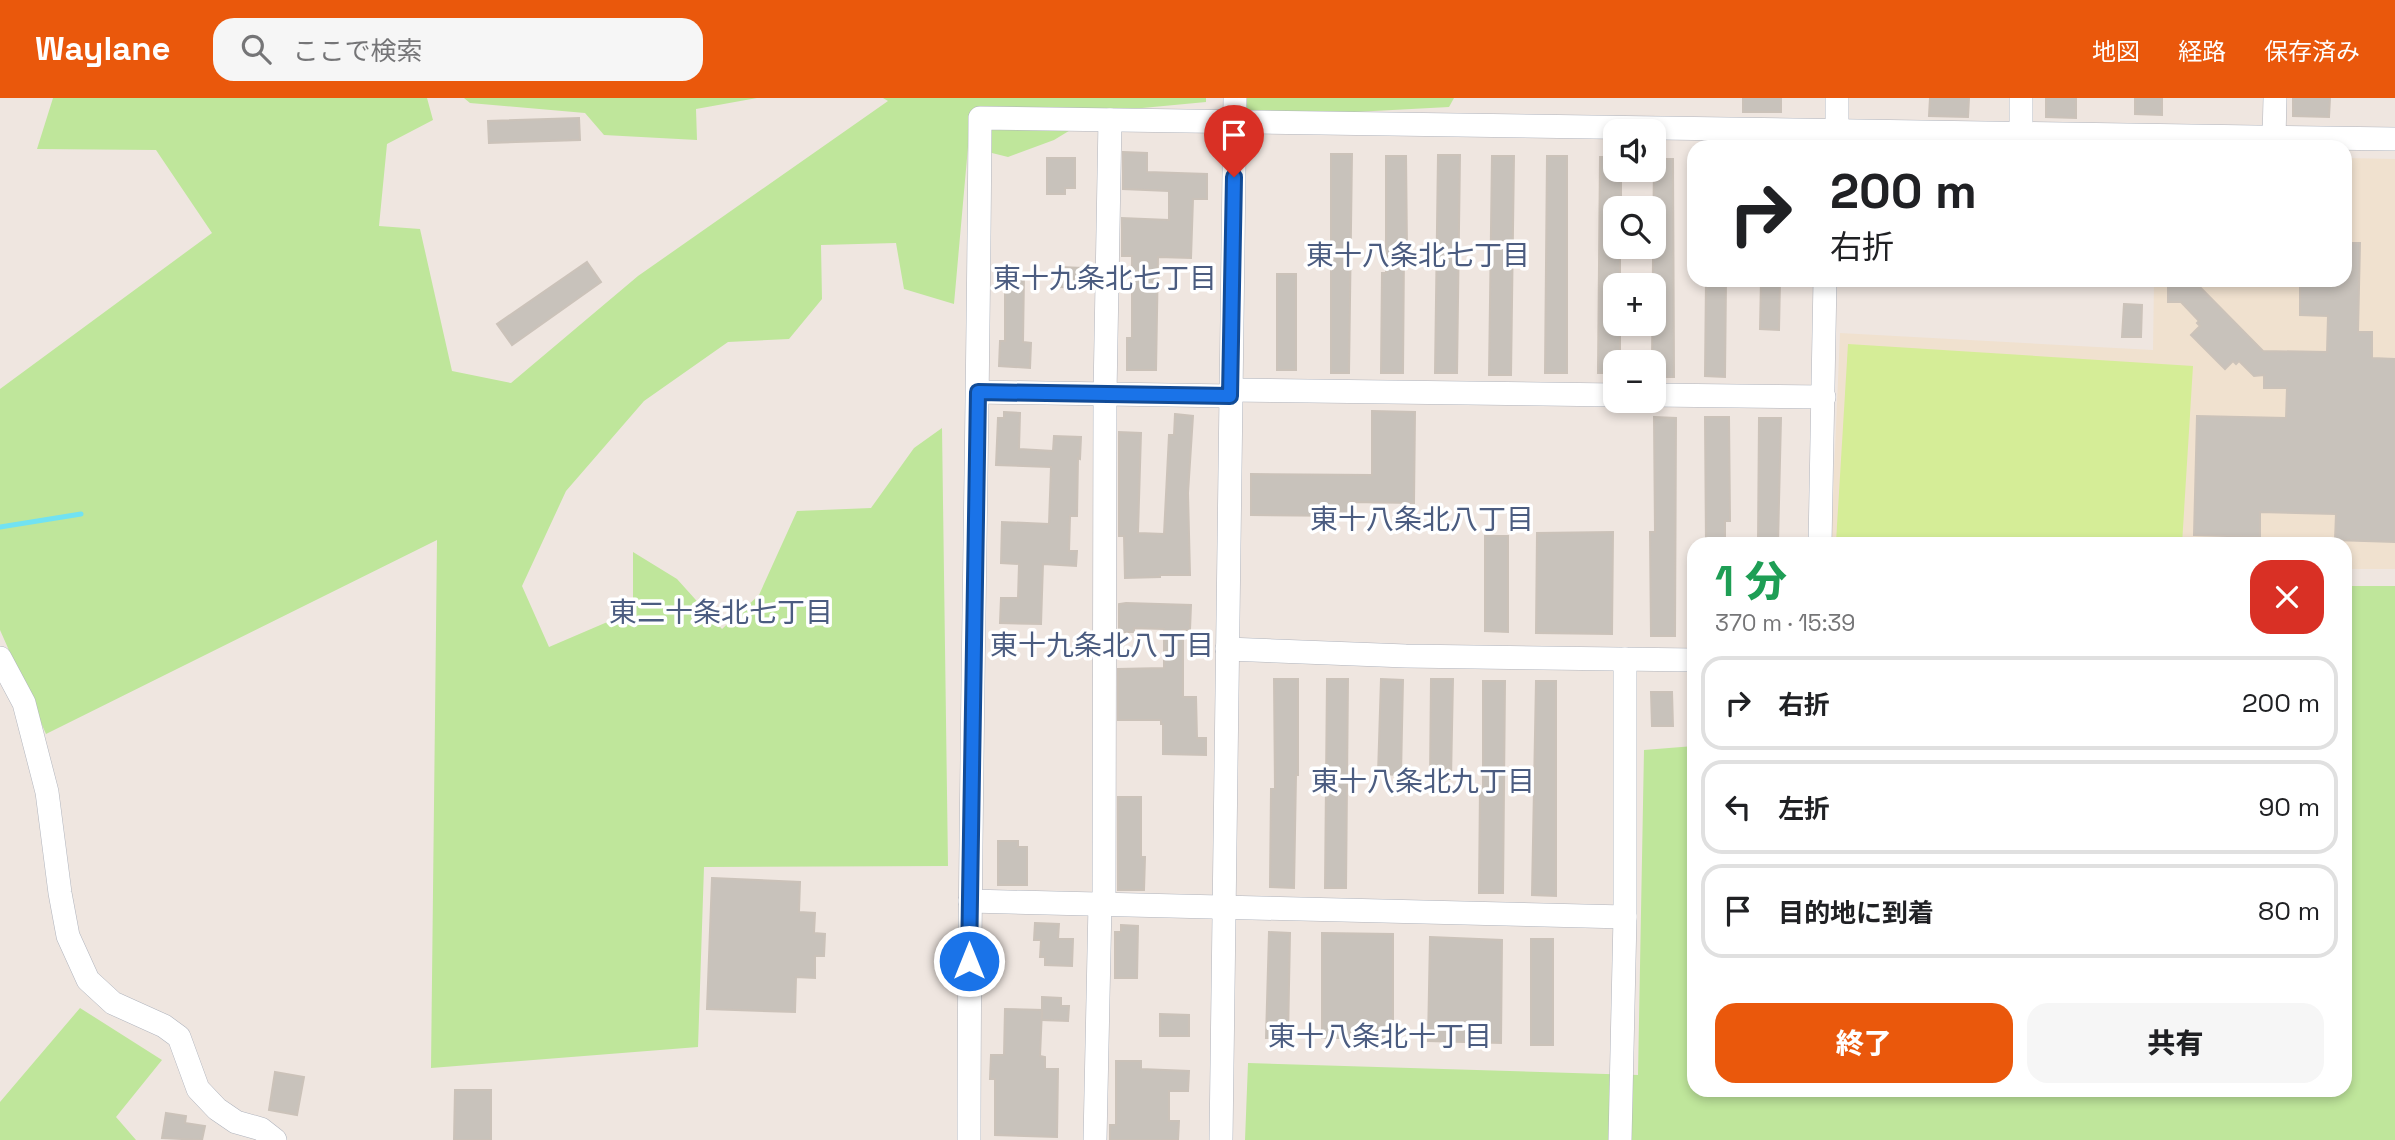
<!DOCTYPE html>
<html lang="ja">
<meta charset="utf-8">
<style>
body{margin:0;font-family:"Space Grotesk","Noto Sans JP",sans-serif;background:#f6f6f6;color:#202124;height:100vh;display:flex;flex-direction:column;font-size:26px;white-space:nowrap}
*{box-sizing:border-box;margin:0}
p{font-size:23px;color:#757577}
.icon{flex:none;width:38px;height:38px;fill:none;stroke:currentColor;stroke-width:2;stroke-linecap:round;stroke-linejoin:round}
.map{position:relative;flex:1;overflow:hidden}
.drawer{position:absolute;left:1687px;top:439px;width:665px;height:560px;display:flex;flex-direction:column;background:#fff;border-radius:21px;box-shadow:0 4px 10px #0003}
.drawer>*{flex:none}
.hud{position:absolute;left:1687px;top:42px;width:665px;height:147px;border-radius:21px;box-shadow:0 4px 10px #0003;background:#fff;color:#202124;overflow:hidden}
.buttons{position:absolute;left:1603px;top:21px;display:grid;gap:14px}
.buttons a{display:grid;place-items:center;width:63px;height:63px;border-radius:14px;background:#fff;box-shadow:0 4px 10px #0003;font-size:35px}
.pin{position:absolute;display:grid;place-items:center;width:60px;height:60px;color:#fff;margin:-72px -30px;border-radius:50% 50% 50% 0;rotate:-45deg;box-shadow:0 0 7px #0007}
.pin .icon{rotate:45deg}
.me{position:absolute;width:77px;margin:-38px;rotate:0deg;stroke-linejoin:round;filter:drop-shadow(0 0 5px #0008)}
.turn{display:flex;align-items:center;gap:24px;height:147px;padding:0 28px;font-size:32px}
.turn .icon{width:91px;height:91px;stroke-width:2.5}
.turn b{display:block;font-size:49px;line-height:60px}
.round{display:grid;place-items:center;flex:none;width:74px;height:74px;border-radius:21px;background:#f6f6f6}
.overview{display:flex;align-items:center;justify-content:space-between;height:119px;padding:0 28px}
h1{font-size:42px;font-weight:800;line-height:52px;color:#1e9e55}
.button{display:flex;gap:14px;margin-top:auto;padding:14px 28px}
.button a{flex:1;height:80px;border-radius:21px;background:#ea580c;color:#fff;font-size:28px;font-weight:800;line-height:80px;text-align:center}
.button a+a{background:#f6f6f6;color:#202124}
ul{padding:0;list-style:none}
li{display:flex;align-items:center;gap:21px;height:94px;margin:0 14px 10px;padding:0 14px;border:4px solid #e0e0e0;border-radius:21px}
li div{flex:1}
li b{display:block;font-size:26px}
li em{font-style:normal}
header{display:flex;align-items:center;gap:42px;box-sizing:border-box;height:98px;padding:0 35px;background:#ea580c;color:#fff}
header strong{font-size:33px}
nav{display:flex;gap:38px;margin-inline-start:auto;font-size:24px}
.search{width:490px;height:63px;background:#f6f6f6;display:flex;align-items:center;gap:18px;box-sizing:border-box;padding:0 24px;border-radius:21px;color:#757577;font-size:26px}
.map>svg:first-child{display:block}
.education{fill:#f0e1cf}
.green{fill:#bfe69b}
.pitch{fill:#d5ed97}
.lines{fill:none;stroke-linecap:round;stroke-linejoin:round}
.stream{stroke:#71e2f2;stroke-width:5}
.building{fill:#c8c2bb;stroke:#cbc2b9;stroke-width:2}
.minor-casing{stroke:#b0b4bd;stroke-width:24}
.minor{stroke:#fff;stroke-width:23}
.route-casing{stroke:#114b97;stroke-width:18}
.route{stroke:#1a73e8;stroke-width:12}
.labels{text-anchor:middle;stroke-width:7;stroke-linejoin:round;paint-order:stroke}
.neighbourhood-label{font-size:28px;fill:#4b5c80;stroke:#fff}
</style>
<header>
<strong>Waylane</strong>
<div class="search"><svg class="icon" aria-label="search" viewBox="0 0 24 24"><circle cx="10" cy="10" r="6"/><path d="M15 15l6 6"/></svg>ここで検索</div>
<nav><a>地図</a><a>経路</a><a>保存済み</a></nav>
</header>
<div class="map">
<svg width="2395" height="1042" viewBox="0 0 2395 1042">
<rect width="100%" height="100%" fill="#efe6e0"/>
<polygon class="education" points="2345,60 2395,61 2395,471 2345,471 2345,446 1831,446 1840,235 2153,252 2154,182 2345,182"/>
<g class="green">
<polygon points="53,0 427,0 433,22 387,46 379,128 420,131 452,273 511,285 638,178 888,3 883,0 1206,0 1206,4 1100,14 1054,42 1008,59 968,49 954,206 904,191 896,145 821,147 822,201 789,241 728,244 644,303 566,393 522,488 549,549 633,513 633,454 677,481 722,531 759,497 797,413 871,410 914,350 942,330 948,768 704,769 698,949 431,970 437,442 46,636 0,532 0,291 212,135 156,52 37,51"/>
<polygon points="464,0 757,0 696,11 697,42 604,37 585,15 470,5"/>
<polygon points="1244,0 1454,0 1449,9 1243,20"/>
<polygon points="2345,488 2395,488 2395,1042 1245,1042 1248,965 1638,977 1644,652 1694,648 1694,992 2345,992"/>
<polygon points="80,910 162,962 116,1019 136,1042 0,1042 0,1004"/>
</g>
<polygon class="pitch" points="1848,246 2193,268 2182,446 1879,446 1836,444"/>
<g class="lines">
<polyline class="stream" points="0,429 81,416"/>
</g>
<g class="building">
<rect x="1743" y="0" width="38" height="14"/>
<polygon points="1930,0 1969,0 1968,19 1929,18"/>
<polygon points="2046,0 2076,0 2076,20 2046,19"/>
<polygon points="2135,0 2162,0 2162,17 2135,16"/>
<polygon points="2293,0 2330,0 2329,19 2293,18"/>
<polygon points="579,20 580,42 489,45 488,23"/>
<polygon points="1123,54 1147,55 1147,74 1207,76 1207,101 1193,101 1191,160 1158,159 1156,272 1127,272 1127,240 1132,240 1132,158 1122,158 1122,120 1169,122 1169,93 1123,91"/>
<polygon points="1331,56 1352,56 1349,275 1331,275"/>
<polygon points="1438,57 1460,57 1457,275 1435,275"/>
<polygon points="1386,58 1406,58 1407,152 1404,152 1403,275 1381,275 1382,175 1386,175"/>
<polygon points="1492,58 1514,58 1511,277 1489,277"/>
<polygon points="1547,58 1567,58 1567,275 1545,275"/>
<polygon points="1600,59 1615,59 1615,72 1621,72 1621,110 1615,110 1615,149 1620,149 1620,187 1615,187 1615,226 1620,226 1620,264 1615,264 1615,275 1598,275"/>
<polygon points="1047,60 1075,60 1075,90 1065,90 1065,96 1047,96"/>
<polygon points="1654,61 1673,61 1674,279 1654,279 1652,264"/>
<polygon points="2345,145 2360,145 2358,234 2372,234 2372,260 2395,261 2395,444 2335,442 2336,416 2260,414 2260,439 2194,437 2197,318 2286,320 2287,290 2264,290 2264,277 2254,278 2239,263 2236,266 2233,263 2225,271 2191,237 2200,228 2197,225 2199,223 2181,204 2168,204 2168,182 2193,182 2263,253 2327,254 2328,218 2300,217 2300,182 2345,182"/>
<polygon points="587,164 601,184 512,247 497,226"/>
<polygon points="1060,169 1083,170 1083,190 1059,189"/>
<polygon points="1005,176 1024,176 1023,244 1031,245 1030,270 999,268 1000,243 1005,243"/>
<rect x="1277" y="176" width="19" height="96"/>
<polygon points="1706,182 1726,182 1725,279 1705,278"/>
<polygon points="1761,182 1780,182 1779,232 1760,231"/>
<polygon points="2124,206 2142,207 2141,239 2122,239"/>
<polygon points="1372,313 1415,314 1414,405 1350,404 1350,418 1251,417 1251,376 1372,377"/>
<polygon points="1004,314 1020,315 1019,351 1053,353 1054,338 1081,339 1080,361 1078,360 1077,418 1070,418 1069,453 1077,453 1076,468 1043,466 1041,526 1000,525 1001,500 1018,500 1019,466 1001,465 1002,424 1049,426 1051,369 996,367 998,320 1004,320"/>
<polygon points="1175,316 1193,318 1188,395 1190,477 1160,477 1160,479 1125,480 1124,438 1119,438 1119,334 1141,335 1138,435 1164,436 1169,337 1174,337"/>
<polygon points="1654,319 1676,320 1675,538 1651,538 1650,434 1655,434"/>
<polygon points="1705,319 1729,319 1730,423 1725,423 1725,446 1706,446"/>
<polygon points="1759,320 1781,320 1778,446 1758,446"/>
<polygon points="1613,434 1612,536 1536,535 1537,435"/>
<polygon points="1485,438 1508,438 1508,534 1485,533"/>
<polygon points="1126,505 1191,507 1190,532 1183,532 1183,599 1196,599 1197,640 1206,640 1206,657 1163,656 1163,626 1161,626 1161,622 1118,622 1118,571 1164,570 1164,531 1134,530 1134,534 1119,534 1119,506"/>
<polygon points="1274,581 1298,581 1298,677 1296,677 1294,790 1270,789 1271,691 1275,691"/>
<polygon points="1327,581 1348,581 1346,790 1325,790"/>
<polygon points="1381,581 1403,582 1401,677 1378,676"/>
<polygon points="1431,581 1453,581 1451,681 1430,681"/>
<polygon points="1483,583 1505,583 1503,795 1479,795 1480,689 1483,689"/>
<polygon points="1536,583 1556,583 1556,798 1532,797"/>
<polygon points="1651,594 1672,594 1673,628 1652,628"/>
<polygon points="1118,699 1141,699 1141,759 1145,759 1144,792 1118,792"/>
<polygon points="998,743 1018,743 1018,749 1027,749 1027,787 998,787"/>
<polygon points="712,780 800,784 799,814 815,815 814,835 825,836 824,858 815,858 815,880 796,879 795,914 707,911"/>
<polygon points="1035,825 1059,826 1058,841 1073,841 1072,868 1045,867 1045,859 1040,859 1041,842 1034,842"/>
<polygon points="1121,827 1138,828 1137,880 1115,880 1115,834 1121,834"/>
<polygon points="1269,834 1290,835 1288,940 1266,940"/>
<polygon points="1322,835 1393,836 1393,940 1322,940"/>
<polygon points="1430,839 1502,842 1501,945 1428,943"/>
<rect x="1531" y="841" width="22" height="106"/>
<polygon points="1042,899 1061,900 1061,908 1069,908 1068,923 1042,922"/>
<polygon points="1005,911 1042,912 1040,958 1045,959 1045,971 1058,971 1057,1039 995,1037 995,981 990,981 991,957 1004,957"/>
<polygon points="1160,916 1189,917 1189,938 1160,938"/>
<polygon points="1116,963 1141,963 1141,971 1189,973 1188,993 1169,993 1169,1023 1179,1023 1178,1042 1110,1042 1110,1027 1116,1027"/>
<polygon points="275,974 304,979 297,1017 269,1012"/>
<polygon points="455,992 491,992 491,1042 454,1042"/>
<polygon points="166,1015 186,1018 185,1025 205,1028 202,1042 162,1040"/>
</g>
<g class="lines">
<defs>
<g id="minor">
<polyline points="1837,34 1837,0"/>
<polyline points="2021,36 2021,0"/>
<polyline points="2274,40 2275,0"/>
<polyline points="1230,292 1615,297"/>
<polyline points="978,294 1230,298"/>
<polyline points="1654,297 1824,299"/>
<polyline points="1820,446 1825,182"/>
<polyline points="1227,551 1406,558 1694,562"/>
<polyline points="0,560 24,605 47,694 60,795 68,838 88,882 113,905 164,928 179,939 198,991 217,1011 236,1024 261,1031 275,1042"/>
<polyline points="970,803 1625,819"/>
<polyline points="1104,806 1105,296 1110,22"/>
<path d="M 969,1042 C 969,701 978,361 980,20 L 2395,41"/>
<polyline points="1095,1042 1100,806"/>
<polyline points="1221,1042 1235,0"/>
<polyline points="1620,1042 1625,819 1625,561"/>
</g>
</defs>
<use href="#minor" class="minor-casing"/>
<use href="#minor" class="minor"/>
</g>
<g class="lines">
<defs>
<polyline id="route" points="969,863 978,294 1230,298 1234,79"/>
</defs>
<use href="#route" class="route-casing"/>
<use href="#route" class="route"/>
</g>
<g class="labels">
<g class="neighbourhood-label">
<text x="1418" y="167">東十八条北七丁目</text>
<text x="1105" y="190">東十九条北七丁目</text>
<text x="1422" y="431">東十八条北八丁目</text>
<text x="721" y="524">東二十条北七丁目</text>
<text x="1102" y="557">東十九条北八丁目</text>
<text x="1423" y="693">東十八条北九丁目</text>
<text x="1380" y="948">東十八条北十丁目</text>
</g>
</g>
</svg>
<div class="buttons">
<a><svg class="icon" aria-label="sound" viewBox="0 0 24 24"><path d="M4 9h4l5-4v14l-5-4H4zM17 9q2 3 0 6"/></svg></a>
<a><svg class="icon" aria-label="search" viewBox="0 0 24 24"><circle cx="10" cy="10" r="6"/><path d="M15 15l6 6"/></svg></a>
<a>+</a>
<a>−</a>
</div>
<div class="pin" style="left:1234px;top:79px;background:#d93025"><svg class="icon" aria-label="arrive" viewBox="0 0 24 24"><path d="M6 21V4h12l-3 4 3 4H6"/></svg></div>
<svg class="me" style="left:969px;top:863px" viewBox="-20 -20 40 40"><circle r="17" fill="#1a73e8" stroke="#fff" stroke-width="3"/><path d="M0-11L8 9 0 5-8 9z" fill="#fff"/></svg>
<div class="hud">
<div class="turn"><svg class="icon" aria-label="right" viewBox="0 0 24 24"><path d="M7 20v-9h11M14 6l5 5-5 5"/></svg><div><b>200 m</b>右折</div></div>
</div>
<section class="drawer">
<div class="overview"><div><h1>1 分</h1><p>370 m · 15:39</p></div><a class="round" style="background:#d93025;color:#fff"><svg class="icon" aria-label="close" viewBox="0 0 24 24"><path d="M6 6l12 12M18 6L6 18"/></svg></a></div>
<ul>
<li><svg class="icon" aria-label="right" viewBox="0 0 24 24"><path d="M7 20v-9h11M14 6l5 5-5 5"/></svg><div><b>右折</b></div><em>200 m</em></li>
<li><svg class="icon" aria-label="left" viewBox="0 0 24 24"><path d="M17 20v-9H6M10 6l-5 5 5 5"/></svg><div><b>左折</b></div><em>90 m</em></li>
<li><svg class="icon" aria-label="arrive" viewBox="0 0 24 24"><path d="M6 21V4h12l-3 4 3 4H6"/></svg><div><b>目的地に到着</b></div><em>80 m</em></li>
</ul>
<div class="button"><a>終了</a><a>共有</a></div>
</section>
</div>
